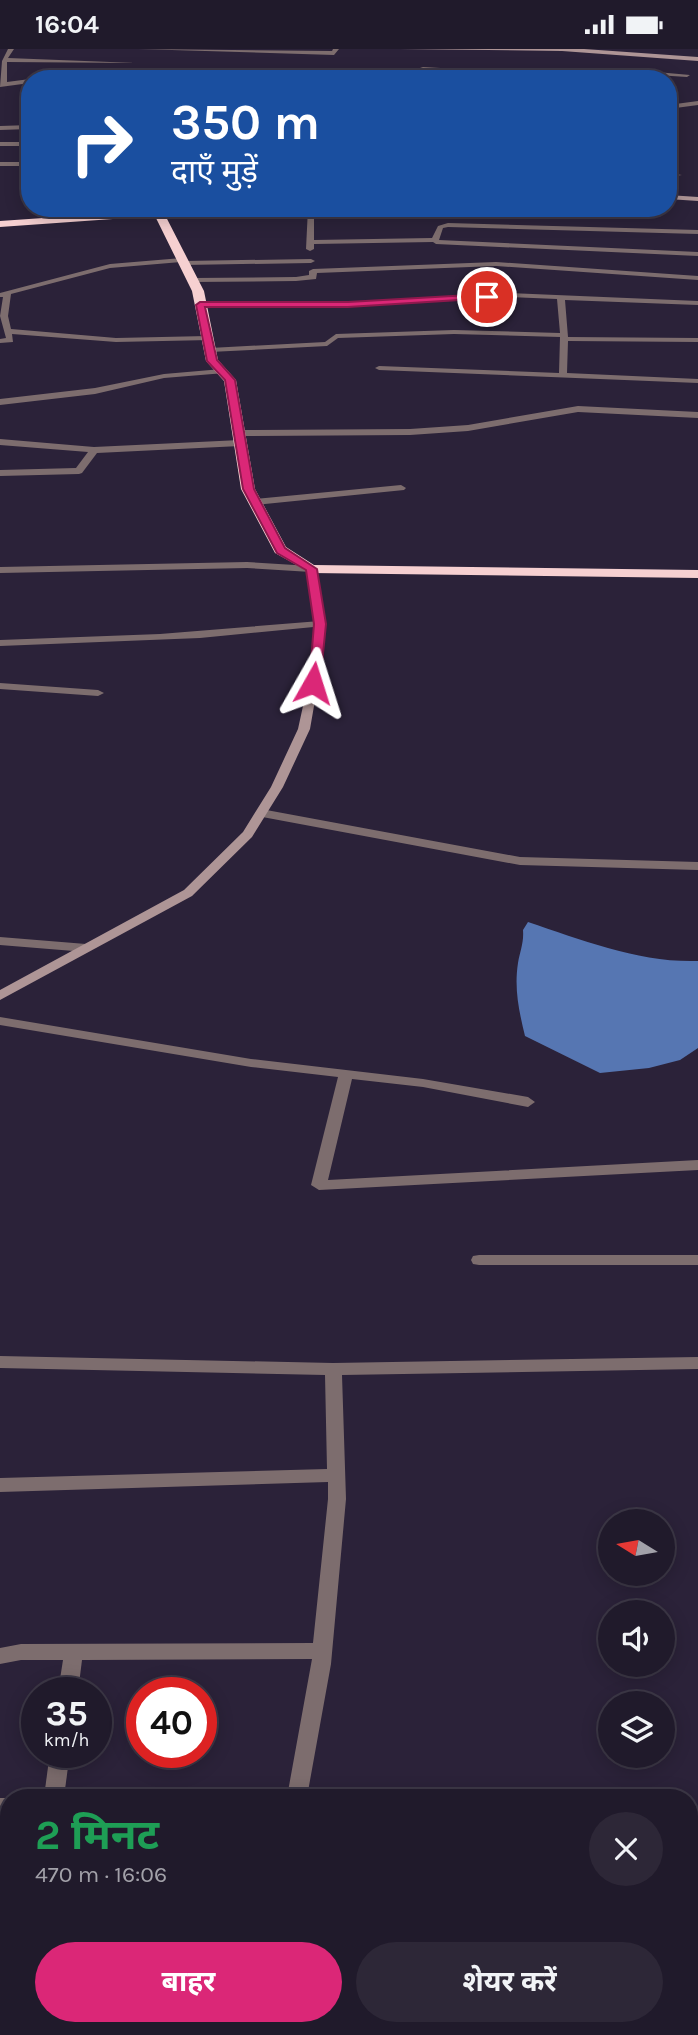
<!DOCTYPE html>
<html lang="hi">
<meta charset="utf-8">
<style>
body{margin:0;font-family:Karla,"Noto Sans Devanagari",sans-serif;background:#2d2737;color:#f1f3f6;height:100vh;display:flex;flex-direction:column;font-size:26px;white-space:nowrap}
*{box-sizing:border-box;margin:0}
p{font-size:23px;color:#a2a1a9}
.icon{flex:none;width:38px;height:38px;fill:none;stroke:currentColor;stroke-width:2;stroke-linecap:round;stroke-linejoin:round}
.map{position:relative;flex:1;overflow:hidden}
.panel{position:absolute;left:0px;top:1740px;width:698px;height:247px;display:flex;flex-direction:column;background:#201a2b;border-radius:28px 28px 0 0;box-shadow:0 4px 18px #0003,0 0 0 2px #3d3847}
.panel>*{flex:none}
.banner{position:absolute;left:21px;top:21px;width:656px;height:147px;border-radius:28px;box-shadow:0 4px 18px #0003,0 0 0 2px #3d3847;background:#1a4fa0;color:#fff;overflow:hidden}
.needle{width:46px;rotate:281deg}
.controls{position:absolute;left:598px;top:1460px;display:grid;gap:14px}
.controls a{display:grid;place-items:center;width:77px;height:77px;border-radius:50%;background:#201a2b;box-shadow:0 4px 18px #0003,0 0 0 2px #3d3847;font-size:35px}
.speed{position:absolute;left:21px;top:1628px;display:flex;gap:14px;font-size:35px;font-weight:700;text-align:center}
.speed>*{display:grid;place-content:center;width:91px;height:91px;border-radius:50%;background:#201a2b;box-shadow:0 4px 18px #0003,0 0 0 2px #3d3847;line-height:1}
.speed small{font-size:18px;font-weight:400}
.speed .limit{border:10px solid #d22;background:#fff;color:#111}
.pin{position:absolute;display:grid;place-items:center;width:60px;height:60px;color:#fff;margin:-30px;border:4px solid #fff;border-radius:50%;box-shadow:0 2px 7px #0007}
.me{position:absolute;width:77px;margin:-38px;rotate:6deg;stroke-linejoin:round;filter:drop-shadow(0 0 5px #0008)}
.turn{display:flex;align-items:center;gap:24px;height:147px;padding:0 35px;font-size:32px}
.turn .icon{width:91px;height:91px;stroke-width:2.5}
.turn b{display:block;font-size:49px;line-height:60px}
.round{display:grid;place-items:center;flex:none;width:74px;height:74px;border-radius:37px;background:#2d2737}
.head{display:flex;align-items:center;justify-content:space-between;height:119px;padding:0 35px}
h1{font-size:42px;font-weight:700;line-height:52px;color:#1e9e55}
.primary-button{display:flex;gap:14px;margin-top:auto;padding:14px 35px}
.primary-button a{flex:1;height:80px;border-radius:42px;background:#db2777;color:#fff;font-size:28px;font-weight:700;line-height:80px;text-align:center}
.primary-button a+a{background:#2d2737;color:#f1f3f6}
.status{display:flex;justify-content:space-between;align-items:center;height:49px;padding:0 35px;background:#201a2b;direction:ltr}
.status svg{height:19px;fill:currentColor}
.map>svg:first-child{display:block}
.water{fill:#5676b2}
.lines{fill:none;stroke-linecap:round;stroke-linejoin:round}
.street{fill:#7d6d6e;fill-rule:evenodd}
.secondary{fill:#ae9596;fill-rule:evenodd}
.highway{fill:#f6d0d1;fill-rule:evenodd}
.route{fill:#db2777;stroke:#8e194d;stroke-width:2}
</style>
<div class="status"><b>16:04</b><svg viewBox="0 0 49 12"><path d="M0 12V9h3v3zM5 12V6h3v6zM10 12V3h3v9zM15 12V0h3v12zM26 1h20v11H26zM47 4h2v5h-2z"/></svg></div>
<div class="map">
<svg width="698" height="1986" viewBox="0 0 698 1986">
<rect width="100%" height="100%" fill="#2b2239"/>
<path class="water" d="M 528,873 C 582,891 640,914 698,912 L 698,999 L 680,1011 L 649,1019 L 600,1024 L 525,987 C 519,962 514,940 518,914 C 520,902 524,894 523,881 Z"/>
<g class="lines">
<g class="street">
<polygon points="8,0 14,0 8,9 136,14 7,13 7,33 30,30 30,34 0,38 2,12"/>
<polygon points="138,0 332,2 333,0 339,0 334,6"/>
<polygon points="423,18 529,24 619,25 623,20 690,26 687,28 625,24 623,30 617,30 423,22 414,25 333,21 414,21"/>
<polygon points="131,21 334,25 337,27 334,29 129,24"/>
<polygon points="127,26 129,29 83,30 86,28"/>
<polygon points="698,52 698,56 668,60 668,56"/>
<polygon points="30,76 30,80 0,81 0,77"/>
<rect x="0" y="93" width="30" height="4"/>
<rect x="0" y="113" width="30" height="4"/>
<polygon points="668,124 682,126 668,128"/>
<polygon points="308,159 491,161 488,163 314,163 314,191 432,189 438,177 448,174 698,181 698,185 448,178 443,179 439,191 698,203 698,207 436,195 433,193 314,195 314,200 310,202 306,200"/>
<polygon points="182,209 185,212 311,210 315,212 311,214 184,216 181,213 110,219 11,245 8,267 11,280 116,289 207,287 210,287 210,291 116,293 12,285 13,293 0,294 0,290 6,289 0,267 3,248 0,248 0,244 110,215"/>
<polygon points="496,213 698,227 698,231 496,217 317,224 316,230 296,232 192,233 188,231 192,229 296,228 309,226 309,222 313,220"/>
<polygon points="509,244 698,252 698,256 565,251 568,288 698,289 698,293 568,292 567,324 698,330 698,334 379,321 375,319 379,317 559,324 560,288 454,285 338,289 327,297 210,303 206,301 210,299 325,293 336,285 454,281 560,284 557,250 509,248 348,258 200,257 196,255 200,253 348,254"/>
<polygon points="222,320 226,322 225,324 164,329 95,345 0,356 0,350 95,339 164,325"/>
<polygon points="578,357 698,363 698,369 578,363 468,382 410,386 239,387 235,384 239,381 410,380 468,376"/>
<polygon points="0,390 94,398 240,391 244,394 240,397 97,404 82,424 79,425 0,427 0,421 76,419 88,403 0,396"/>
<polygon points="401,436 406,439 404,441 255,456 250,453 255,450"/>
<polygon points="247,513 311,517 316,520 311,523 247,519 0,524 0,518"/>
<polygon points="320,572 324,573 324,577 200,589 0,597 0,591 160,585"/>
<polygon points="0,634 98,641 104,644 98,647 0,640"/>
<polygon points="261,760 520,808 698,813 698,821 520,816 257,767 255,764"/>
<polygon points="0,888 86,895 93,899 86,903 0,896"/>
<polygon points="0,968 251,1010 423,1030 528,1048 535,1053 528,1058 423,1038 352,1030 328,1131 698,1111 698,1121 319,1141 311,1136 338,1028 251,1018 0,976"/>
<polygon points="479,1206 698,1206 698,1216 479,1216 473,1215 471,1211 473,1207"/>
<polygon points="0,1307 333,1314 698,1308 698,1320 342,1326 346,1450 331,1615 307,1748 287,1748 312,1610 82,1611 78,1643 58,1643 63,1611 21,1611 0,1615 0,1599 21,1595 313,1594 328,1450 328,1433 0,1443 0,1429 327,1420 325,1326 0,1319"/>
<polygon points="50,1703 70,1703 64,1748 44,1748"/>
<rect x="0" y="1749" width="9" height="18"/>
<polygon points="9,1888 9,1908 0,1909 0,1889"/>
<polygon points="9,1968 9,1978 22,1978 21,1986 0,1986 3,1970"/>
<polygon points="310,1978 332,1978 334,1986 312,1986"/>
</g>
<g class="secondary">
<polygon points="400,0 584,0 698,8 698,12 562,2"/>
<polygon points="668,146 698,148 698,152 668,150"/>
<polygon points="185,159 211,159 159,166 156,164"/>
<polygon points="311,517 316,520 325,575 318,634 310,680 283,738 252,788 192,847 0,951 0,941 184,841 243,783 271,738 298,680 308,634 315,575 306,520"/>
</g>
<polygon class="highway" points="159,161 164,164 204,242 218,311 236,331 255,440 286,498 314,516 698,521 698,529 311,524 275,504 241,440 224,332 206,312 192,242 155,167 0,178 0,172"/>
</g>
<polygon class="route" points="487,245 490,249 348,258 205,258 217,311 235,331 254,440 285,499 317,520 326,575 320,634 313,638 309,637 314,575 306,521 277,504 243,440 225,331 207,312 196,256 200,253 348,253"/>
</svg>
<div class="controls">
<a><svg class="needle" viewBox="-14 -14 28 28"><path d="M0-13l5 13h-10z" fill="#e53935"/><path d="M0 13l5-13h-10z" fill="#a2a1a9"/></svg></a>
<a><svg class="icon" aria-label="sound" viewBox="0 0 24 24"><path d="M4 9h4l5-4v14l-5-4H4zM17 9q2 3 0 6"/></svg></a>
<a><svg class="icon" aria-label="layers" viewBox="0 0 24 24"><path d="M12 4l9 5-9 5-9-5zM3 14l9 5 9-5"/></svg></a>
</div>
<div class="speed"><div>35<small>km/h</small></div><div class="limit">40</div></div>
<div class="pin" style="left:487px;top:248px;background:#d93025"><svg class="icon" aria-label="arrive" viewBox="0 0 24 24"><path d="M6 21V4h12l-3 4 3 4H6"/></svg></div>
<svg class="me" style="left:313px;top:634px" viewBox="-20 -20 40 40"><path d="M0-17L14 15 0 8-14 15z" fill="#db2777" stroke="#fff" stroke-width="4"/></svg>
<div class="banner">
<div class="turn"><svg class="icon" aria-label="right" viewBox="0 0 24 24"><path d="M7 20v-9h11M14 6l5 5-5 5"/></svg><div><b>350 m</b>दाएँ मुड़ें</div></div>
</div>
<section class="panel">
<div class="head"><div><h1>2 मिनट</h1><p>470 m · 16:06</p></div><a class="round"><svg class="icon" aria-label="close" viewBox="0 0 24 24"><path d="M6 6l12 12M18 6L6 18"/></svg></a></div>
<div class="primary-button"><a>बाहर</a><a>शेयर करें</a></div>
</section>
</div>
